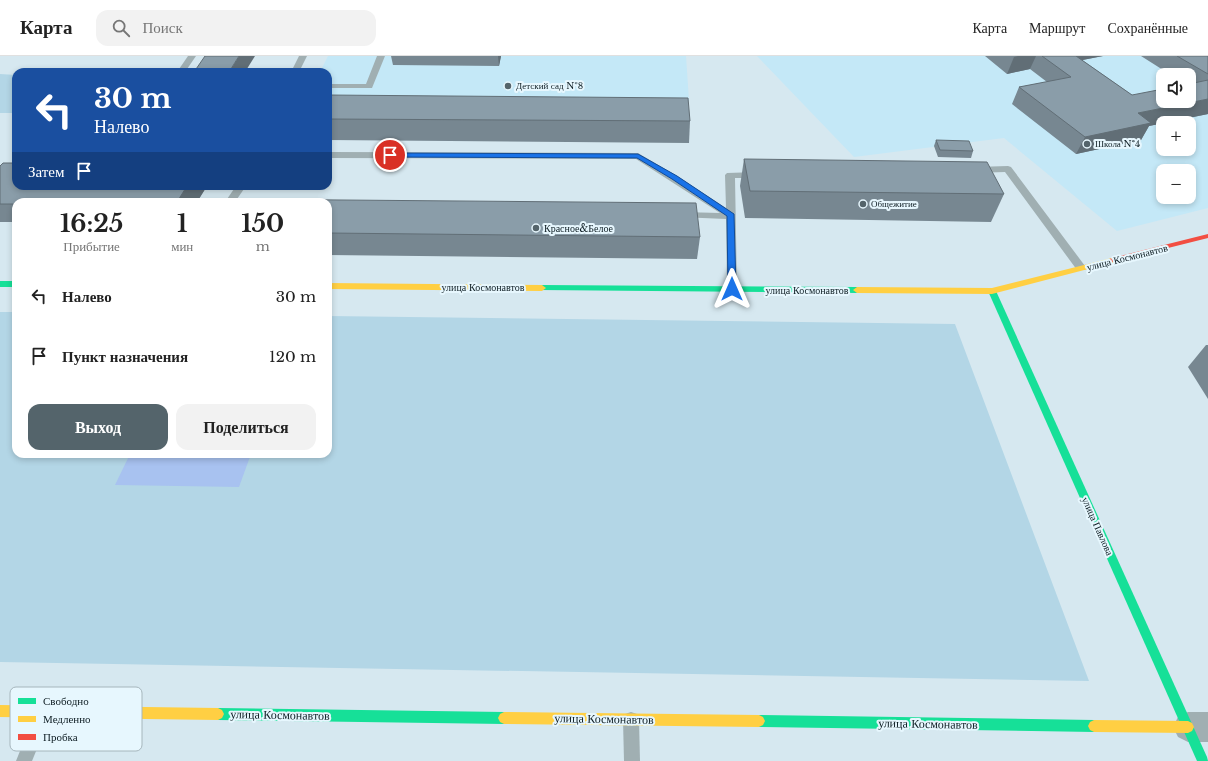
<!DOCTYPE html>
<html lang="ru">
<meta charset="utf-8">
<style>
body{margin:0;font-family:"Libre Baskerville",serif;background:#f2f2f2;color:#222;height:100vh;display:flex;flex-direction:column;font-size:15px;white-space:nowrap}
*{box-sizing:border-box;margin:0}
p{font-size:13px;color:#767676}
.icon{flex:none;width:22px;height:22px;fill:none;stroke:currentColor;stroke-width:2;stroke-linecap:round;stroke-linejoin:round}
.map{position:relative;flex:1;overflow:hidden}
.drawer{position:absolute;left:12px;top:142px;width:320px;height:260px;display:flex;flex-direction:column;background:#fff;border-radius:12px;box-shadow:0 2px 6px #0003}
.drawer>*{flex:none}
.banner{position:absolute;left:12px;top:12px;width:320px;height:122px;border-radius:12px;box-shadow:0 2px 6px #0003;background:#1a4fa0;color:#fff;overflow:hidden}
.fabs{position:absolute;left:1156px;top:12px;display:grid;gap:8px}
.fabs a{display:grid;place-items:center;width:40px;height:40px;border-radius:8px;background:#fff;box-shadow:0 2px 6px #0003;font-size:20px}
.pin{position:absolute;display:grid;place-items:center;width:34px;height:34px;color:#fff;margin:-17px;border:2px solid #fff;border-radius:50%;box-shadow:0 1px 4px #0007}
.me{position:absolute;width:44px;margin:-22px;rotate:0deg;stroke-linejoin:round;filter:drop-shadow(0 0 3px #0008)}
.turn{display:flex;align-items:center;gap:14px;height:84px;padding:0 16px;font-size:18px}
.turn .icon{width:52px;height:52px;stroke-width:2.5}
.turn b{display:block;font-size:28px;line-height:34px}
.then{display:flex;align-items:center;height:38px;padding:0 16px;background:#0003;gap:8px;font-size:15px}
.eta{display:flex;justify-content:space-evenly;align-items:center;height:68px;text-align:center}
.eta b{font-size:24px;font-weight:800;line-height:28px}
.button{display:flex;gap:8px;margin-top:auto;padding:8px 16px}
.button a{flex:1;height:46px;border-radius:12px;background:#54646b;color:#fff;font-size:16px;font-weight:800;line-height:46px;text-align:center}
.button a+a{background:#f2f2f2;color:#222}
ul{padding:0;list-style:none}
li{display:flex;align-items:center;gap:12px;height:60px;padding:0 16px}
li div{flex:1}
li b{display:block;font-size:15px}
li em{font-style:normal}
header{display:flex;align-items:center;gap:24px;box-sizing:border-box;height:56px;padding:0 20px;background:#fff;border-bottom:1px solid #e0e0e0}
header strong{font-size:19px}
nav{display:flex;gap:22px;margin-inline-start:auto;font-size:14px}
.search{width:280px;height:36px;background:#f2f2f2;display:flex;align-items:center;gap:10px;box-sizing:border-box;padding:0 14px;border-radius:12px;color:#767676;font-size:15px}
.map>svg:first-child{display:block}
.built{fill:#c4e8f7;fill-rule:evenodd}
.green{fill:#b3d6e6}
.water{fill:#a8c2f0}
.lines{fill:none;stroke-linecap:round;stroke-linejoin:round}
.lane{fill:#a0afb2;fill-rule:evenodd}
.street{fill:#a0afb2;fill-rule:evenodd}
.fast{fill:#16e098;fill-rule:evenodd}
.slow{fill:#ffcf43;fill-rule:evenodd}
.jam{fill:#f24e42;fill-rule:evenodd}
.wall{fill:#778791}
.shaded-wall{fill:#616e76}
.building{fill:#8a9da9;stroke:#616e76}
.route{fill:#1a73e8;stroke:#114b97}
.poi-dot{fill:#54646b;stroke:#e7f7fe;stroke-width:1.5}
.labels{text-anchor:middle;stroke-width:4;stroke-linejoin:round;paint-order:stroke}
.far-poi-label{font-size:9px;fill:#0e1d23;stroke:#e7f7fe;text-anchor:start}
.poi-label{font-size:10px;fill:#0e1d23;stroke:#e7f7fe;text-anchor:start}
.street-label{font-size:10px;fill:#0e1d23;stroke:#e7f7fe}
.near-street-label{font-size:12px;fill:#0e1d23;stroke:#e7f7fe}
.key{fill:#e7f7fe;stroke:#a6b6bc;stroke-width:1}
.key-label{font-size:11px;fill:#0e1d23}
</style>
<header>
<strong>Карта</strong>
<div class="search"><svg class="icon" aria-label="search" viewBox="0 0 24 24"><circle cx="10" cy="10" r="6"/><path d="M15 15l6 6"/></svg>Поиск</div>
<nav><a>Карта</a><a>Маршрут</a><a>Сохранённые</a></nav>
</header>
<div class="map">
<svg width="1208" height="705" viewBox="0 0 1208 705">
<rect width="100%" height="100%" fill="#d6e8f0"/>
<g class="built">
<polygon points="328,0 686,0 689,45 328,43 328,16 320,16"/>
<path d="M 757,0 L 1208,0 L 1208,152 L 1117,175 L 1004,82 L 854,101 ZM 1163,19 L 1189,19 L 1189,45 L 1163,45 ZM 1163,67 L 1189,67 L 1189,93 L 1163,93 ZM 1163,115 L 1189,115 L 1189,141 L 1163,141 Z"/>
</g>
<g class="green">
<polygon points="0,18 16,19 16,57 0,57"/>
<polygon points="0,256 16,256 16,398 328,398 328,260 955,268 1089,625 0,606"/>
</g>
<polygon class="water" points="130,398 251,398 239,431 115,429"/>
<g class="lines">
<g class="lane">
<polygon points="188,0 196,0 185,16 177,16"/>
<polygon points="299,0 307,0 299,16 291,16"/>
<polygon points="377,0 385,0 372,32 328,32 328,28 366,28"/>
<polygon points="328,96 638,97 677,120 726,152 725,119 727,117 757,116 762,119 757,122 735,122 737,233 736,235 728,235 727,233 726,163 679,161 677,159 682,156 720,157 636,103 328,102"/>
<polygon points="1008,110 1011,111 1085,210 1086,212 1085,214 1077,214 1005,116 975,117 970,114 975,111"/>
<polygon points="236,130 246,130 235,146 225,146"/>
<polygon points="44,648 50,650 52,656 32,705 16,705 38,650"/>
<polygon points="631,656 637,658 639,664 640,705 624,705 623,664 625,658"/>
</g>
<polygon class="street" points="1188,656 1208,656 1208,686 1188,686 1178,681 1173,671 1178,661"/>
<g class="fast">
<rect x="0" y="225" width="16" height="6"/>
<polygon points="542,229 857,231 861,234 857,237 539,234 538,232 539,230"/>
<polygon points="992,232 996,235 1207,701 1208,705 1197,705 988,235"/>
<polygon points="218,652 504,656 508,658 510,662 508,666 504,668 218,664 214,662 212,658 214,654"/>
<polygon points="759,659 1094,664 1098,666 1100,670 1098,674 1094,676 759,671 755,669 753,665 755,661"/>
</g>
<g class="slow">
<polygon points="1112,202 1116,204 1115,206 992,238 857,237 853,234 857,231 992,232"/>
<polygon points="328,227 542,229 546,232 542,235 328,233"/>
<polygon points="0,649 218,652 222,654 224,658 222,662 218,664 0,661"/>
<polygon points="504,656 759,659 763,661 765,665 763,669 759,671 504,668 500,666 498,662 500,658"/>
<polygon points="1094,664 1188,665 1192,667 1194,671 1192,675 1188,677 1094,676 1090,674 1088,670 1090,666"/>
</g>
<polygon class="jam" points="1208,178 1208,182 1112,206 1108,204 1112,202"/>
</g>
<g class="wall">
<polygon points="391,0 501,0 499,10 393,9"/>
<polygon points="985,0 1103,0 1082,4 1132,39 1189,45 1189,19 1171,19 1141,0 1208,0 1208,58 1149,70 1141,84 1076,98 1012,48 1019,31 1047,26 1030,13 1007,18"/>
<polygon points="328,39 690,65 689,87 328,84"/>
<polygon points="936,84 973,95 971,102 938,101 934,90"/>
<polygon points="744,103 1004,138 991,166 745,162 740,130"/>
<polygon points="0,110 16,130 207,130 197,146 16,146 16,166 0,166"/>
<polygon points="328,146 700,181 697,203 328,199"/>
<polygon points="1206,289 1208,289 1208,343 1188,311"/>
</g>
<g class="shaded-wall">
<polygon points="239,0 255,0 245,16 229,16"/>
<polygon points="498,0 501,0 499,10"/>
<polygon points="1018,0 1036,0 1030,13 1007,18 1014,1"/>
<polygon points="1061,0 1103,0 1057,9"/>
<polygon points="1208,43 1208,58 1149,70 1141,84 1076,98 1085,81 1138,57"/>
<polygon points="187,130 207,130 197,146 177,146"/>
</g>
<g class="building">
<polygon points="205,0 239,0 229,16 194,16"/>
<polygon points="1042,0 1076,0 1132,39 1163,33 1163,45 1189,45 1189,28 1208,24 1208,43 1138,57 1151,67 1085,81 1019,31 1071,21"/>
<polygon points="1177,0 1208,0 1208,18"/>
<polygon points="328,39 688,42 690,65 328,63"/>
<polygon points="936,84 969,85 973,95 940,94"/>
<polygon points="744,103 987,106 1004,138 750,135"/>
<polygon points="3,107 16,107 16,130 187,130 177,146 16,146 16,148 0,148 0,110"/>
<polygon points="223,143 696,147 700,181 328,177 328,146 221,146"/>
</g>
<polygon class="route" points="390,97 638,98 677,120 734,158 736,233 732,236 728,233 727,160 672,123 637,102 388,101 388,98"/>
<g class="poi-dot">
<circle cx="508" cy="30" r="4"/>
<circle cx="1087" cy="88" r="4"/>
<circle cx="863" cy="148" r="4"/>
<circle cx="536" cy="172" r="4"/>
</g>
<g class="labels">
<g class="far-poi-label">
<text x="516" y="33">Детский сад №8</text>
<text x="1095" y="91">Школа №4</text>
<text x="871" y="151">Общежитие</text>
</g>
<g class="poi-label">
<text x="544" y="176">Красное&amp;Белое</text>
</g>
<g class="street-label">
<text transform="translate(1127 201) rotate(-14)" y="4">улица Космонавтов</text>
<text x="483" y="235">улица Космонавтов</text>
<text x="807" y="238">улица Космонавтов</text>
<text transform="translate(1098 470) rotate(66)" y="4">улица Павлова</text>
</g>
<g class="near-street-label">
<text transform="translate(280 659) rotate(1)" y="4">улица Космонавтов</text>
<text transform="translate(604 663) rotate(1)" y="4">улица Космонавтов</text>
<text transform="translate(928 668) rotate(1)" y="4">улица Космонавтов</text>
</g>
</g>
<rect x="10" y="631" width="132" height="64" rx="6" class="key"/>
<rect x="18" y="642" width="18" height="6" fill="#16e098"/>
<rect x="18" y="660" width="18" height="6" fill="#ffcf43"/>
<rect x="18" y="678" width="18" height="6" fill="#f24e42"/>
<g class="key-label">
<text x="43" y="649">Свободно</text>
<text x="43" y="667">Медленно</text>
<text x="43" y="685">Пробка</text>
</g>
</svg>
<div class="fabs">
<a><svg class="icon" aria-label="sound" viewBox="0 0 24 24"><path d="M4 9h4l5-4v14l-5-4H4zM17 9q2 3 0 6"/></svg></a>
<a>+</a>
<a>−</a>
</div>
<div class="pin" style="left:390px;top:99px;background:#d93025"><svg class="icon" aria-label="arrive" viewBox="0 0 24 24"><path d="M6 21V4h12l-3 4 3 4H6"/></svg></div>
<svg class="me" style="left:732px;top:233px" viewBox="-20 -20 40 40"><path d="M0-17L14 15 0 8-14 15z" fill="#1a73e8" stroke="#fff" stroke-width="4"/></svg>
<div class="banner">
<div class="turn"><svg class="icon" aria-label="left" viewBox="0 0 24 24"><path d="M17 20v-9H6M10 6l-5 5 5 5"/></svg><div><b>30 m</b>Налево</div></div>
<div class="then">Затем<svg class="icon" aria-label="arrive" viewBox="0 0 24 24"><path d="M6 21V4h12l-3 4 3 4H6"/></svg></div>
</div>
<section class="drawer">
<div class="eta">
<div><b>16:25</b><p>Прибытие</p></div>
<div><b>1</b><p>мин</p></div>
<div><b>150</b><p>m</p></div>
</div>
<ul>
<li><svg class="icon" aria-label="left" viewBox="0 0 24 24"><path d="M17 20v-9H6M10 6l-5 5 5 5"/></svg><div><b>Налево</b></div><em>30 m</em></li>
<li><svg class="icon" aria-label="arrive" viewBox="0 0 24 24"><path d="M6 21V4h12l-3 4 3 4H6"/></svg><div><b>Пункт назначения</b></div><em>120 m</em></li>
</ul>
<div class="button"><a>Выход</a><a>Поделиться</a></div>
</section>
</div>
